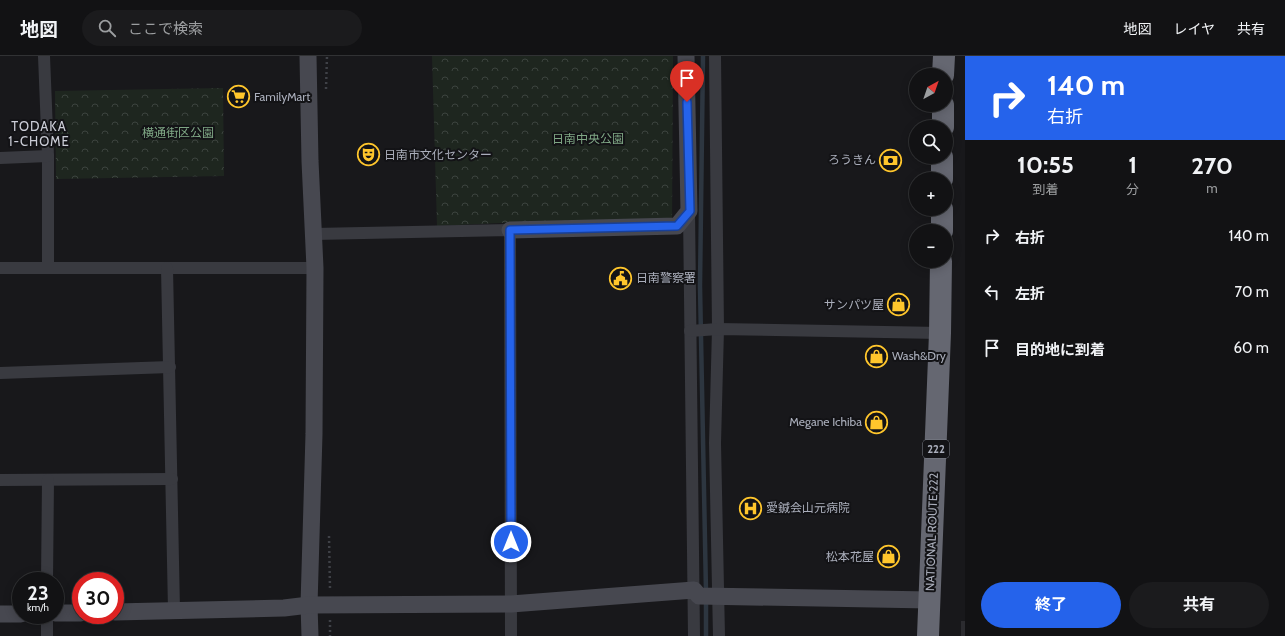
<!DOCTYPE html>
<html lang="ja">
<meta charset="utf-8">
<style>
body{margin:0;font-family:Cabin,"Noto Sans JP",sans-serif;background:#1b1b1d;color:#f1f3f6;height:100vh;display:flex;flex-direction:column;font-size:15px;white-space:nowrap}
*{box-sizing:border-box;margin:0}
p{font-size:13px;color:#9c9ea0}
.icon{flex:none;width:22px;height:22px;fill:none;stroke:currentColor;stroke-width:2;stroke-linecap:round;stroke-linejoin:round}
.map{position:relative;flex:1;overflow:hidden}
.details{display:flex;flex-direction:column;background:#121214;width:320px}
.details>*{flex:none}
.guide{background:#2563eb;color:#fff;overflow:hidden}
.needle{width:26px;rotate:40deg}
.fabs{position:absolute;left:909px;top:12px;display:grid;gap:8px}
.fabs a{display:grid;place-items:center;width:44px;height:44px;border-radius:50%;background:#121214;box-shadow:0 2px 10px #0003,0 0 0 1px #313234;font-size:20px}
.speed{position:absolute;left:12px;top:516px;display:flex;gap:8px;font-size:20px;font-weight:700;text-align:center}
.speed>*{display:grid;place-content:center;width:52px;height:52px;border-radius:50%;background:#121214;box-shadow:0 2px 10px #0003,0 0 0 1px #313234;line-height:1}
.speed small{font-size:10px;font-weight:400}
.speed .limit{border:6px solid #d22;background:#fff;color:#111}
.pin{position:absolute;display:grid;place-items:center;width:34px;height:34px;color:#fff;margin:-41px -17px;border-radius:50% 50% 50% 0;rotate:-45deg;box-shadow:0 0 4px #0007}
.pin .icon{rotate:45deg}
.me{position:absolute;width:44px;margin:-22px;rotate:0deg;stroke-linejoin:round;filter:drop-shadow(0 0 3px #0008)}
.turn{display:flex;align-items:center;gap:14px;height:84px;padding:0 16px;font-size:18px}
.turn .icon{width:52px;height:52px;stroke-width:2.5}
.turn b{display:block;font-size:28px;line-height:34px}
.eta{display:flex;justify-content:space-evenly;align-items:center;height:68px;text-align:center}
.eta b{font-size:24px;font-weight:700;line-height:28px}
.cta{display:flex;gap:8px;margin-top:auto;padding:8px 16px}
.cta a{flex:1;height:46px;border-radius:24px;background:#2563eb;color:#fff;font-size:16px;font-weight:700;line-height:46px;text-align:center}
.cta a+a{background:#1b1b1d;color:#f1f3f6}
ul{padding:0;list-style:none}
li{display:flex;align-items:center;gap:12px;height:56px;padding:0 16px}
li div{flex:1}
li b{display:block;font-size:15px}
li em{font-style:normal}
header{display:flex;align-items:center;gap:24px;box-sizing:border-box;height:56px;padding:0 20px;background:#121214;border-bottom:1px solid #313234}
header strong{font-size:19px}
nav{display:flex;gap:22px;margin-inline-start:auto;font-size:14px}
.search{width:280px;height:36px;background:#1b1b1d;display:flex;align-items:center;gap:10px;box-sizing:border-box;padding:0 14px;border-radius:22px;color:#9c9ea0;font-size:15px}
main{display:flex;flex:1;min-height:0}
.map>svg:first-child{display:block}
.forest{fill:url(#forest-crowns)}
.lines{fill:none;stroke-linecap:round;stroke-linejoin:round}
.stream{stroke:#2d3640;stroke-width:4.5}
.building{fill:#2b2b2f}
.path{stroke:#3f4147;stroke-width:2.5;stroke-dasharray:2 3;stroke-linecap:butt}
.street{stroke:#393a40;stroke-width:12}
.secondary{stroke:#474850;stroke-width:17}
.highway{stroke:#656771;stroke-width:22}
.route-casing{stroke:#184099;stroke-width:10}
.route{stroke:#2563eb;stroke-width:7}
.labels{text-anchor:middle;stroke-width:4;stroke-linejoin:round;paint-order:stroke}
.shield{fill:#131316;stroke:#7d808a;stroke-width:1}
.shield-label{font-size:11px;font-weight:bold;fill:#aaaebb}
.poi-label{font-size:12px;fill:#aaaebb;stroke:#131316;text-anchor:start}
.park-label{font-size:12px;fill:#7fa785;stroke:#131316}
.street-label{font-size:12px;fill:#aaaebb;stroke:#131316}
.neighbourhood-label{font-size:13px;letter-spacing:1px;fill:#cbcdd7;stroke:#131316}
</style>
<header>
<strong>地図</strong>
<div class="search"><svg class="icon" aria-label="search" viewBox="0 0 24 24"><circle cx="10" cy="10" r="6"/><path d="M15 15l6 6"/></svg>ここで検索</div>
<nav><a>地図</a><a>レイヤ</a><a>共有</a></nav>
</header>
<main>
<div class="map">
<svg width="965" height="580" viewBox="0 0 965 580">
<defs>
<pattern id="forest-crowns" width="20" height="18" patternUnits="userSpaceOnUse"><rect width="20" height="18" fill="#1e261f"/><path d="M2 6a3 3 0 1 1 6 0M12 15a3 3 0 1 1 6 0" fill="none" stroke="#3c433e"/></pattern>
</defs>
<rect width="100%" height="100%" fill="#18181b"/>
<g class="forest">
<polygon points="432,0 673,0 672,168 518,166 437,170"/>
<polygon points="223,32 224,120 56,123 55,35"/>
</g>
<g class="lines">
<g class="stream">
<polyline points="703,0 700,230 706,536"/>
<polyline points="706,544 706,580"/>
</g>
</g>
<rect class="building" x="961" y="565" width="4" height="15"/>
<g class="lines">
<g class="path">
<polyline points="326,33 327,0"/>
<polyline points="329,480 330,533"/>
<polyline points="330,564 330,580"/>
</g>
<g class="street">
<polyline points="44,0 48,100 48,211"/>
<polyline points="715,0 718,273 715,387 719,580"/>
<polyline points="0,102 48,100"/>
<polyline points="689,155 694,580"/>
<polyline points="314,178 510,174 511,580"/>
<polyline points="0,212 315,212"/>
<polyline points="167,212 174,554"/>
<polyline points="690,275 718,273 940,277"/>
<polyline points="0,317 170,311"/>
<polyline points="0,424 172,423"/>
<polyline points="47,525 48,424"/>
<polyline points="47,559 47,580"/>
</g>
<g class="secondary">
<polyline points="308,0 310,105 315,212 314,378 309,549 310,580"/>
<polyline points="510,174 677,170 689,155 686,0"/>
<polyline points="115,556 284,552 309,549 511,548 694,534 699,540 930,544"/>
<polyline points="55,557 81,557"/>
<polyline points="0,558 21,558"/>
</g>
<g class="highway">
<polyline points="943,19 944,0"/>
<polyline points="943,71 943,49"/>
<polyline points="942,123 942,101"/>
<polyline points="942,175 942,153"/>
<polyline points="928,580 940,277 941,205"/>
</g>
</g>
<g class="lines">
<defs>
<polyline id="route" points="511,486 510,174 677,170 690,155 687,46"/>
</defs>
<use href="#route" class="route-casing"/>
<use href="#route" class="route"/>
</g>
<defs>
<symbol id="supermarket-ring" viewBox="-11 -11 22 22"><circle r="9.5" fill="#131316" stroke="#ffc62c" stroke-width="1.5"/><path d="M-6-5.5h2.5l.6 2H6L4.5 2H-2.5L-4.4-4H-6ZM-1.5 3.2a1.3 1.3 0 1 0 .1 0ZM3 3.2a1.3 1.3 0 1 0 .1 0Z" fill="#ffc62c"/></symbol>
<symbol id="theatre-ring" viewBox="-11 -11 22 22"><circle r="9.5" fill="#131316" stroke="#ffc62c" stroke-width="1.5"/><path d="M-5-5.5Q0-4 5-5.5V0Q5 5 0 6Q-5 5-5 0ZM-3.3-2.5H-1v1.5H-3.3ZM1-2.5H3.3v1.5H1ZM-2.8 1Q0 5.5 2.8 1Z" fill="#ffc62c"/></symbol>
<symbol id="bank-ring" viewBox="-11 -11 22 22"><circle r="9.5" fill="#131316" stroke="#ffc62c" stroke-width="1.5"/><path d="M-6-4H6V4H-6ZM0-2.3a2.3 2.3 0 1 0 0 4.6a2.3 2.3 0 1 0 0-4.6Z" fill="#ffc62c"/></symbol>
<symbol id="civic-ring" viewBox="-11 -11 22 22"><circle r="9.5" fill="#131316" stroke="#ffc62c" stroke-width="1.5"/><path d="M-.6-6.5H3V-4.5H.6V-3L4-1V1h2V6H-6V1h2V-1L-.6-3ZM-1.2 2.5V6h2.4V2.5Z" fill="#ffc62c"/></symbol>
<symbol id="shop-ring" viewBox="-11 -11 22 22"><circle r="9.5" fill="#131316" stroke="#ffc62c" stroke-width="1.5"/><path d="M-5-2.5h2.3a2.7 3.5 0 0 1 5.4 0H5L5.5 6h-11ZM-1.5-2.5h3a1.5 2.3 0 0 0-3 0Z" fill="#ffc62c"/></symbol>
<symbol id="hospital-ring" viewBox="-11 -11 22 22"><circle r="9.5" fill="#131316" stroke="#ffc62c" stroke-width="1.5"/><path d="M-5-5h3v3.5h4V-5h3V5h-3V1.5h-4V5h-3Z" fill="#ffc62c"/></symbol>
</defs>
<g fill-rule="evenodd">
<use href="#supermarket-ring" x="226" y="28" width="25" height="25"/>
<use href="#theatre-ring" x="356" y="86" width="25" height="25"/>
<use href="#bank-ring" x="878" y="92" width="25" height="25"/>
<use href="#civic-ring" x="608" y="210" width="25" height="25"/>
<use href="#shop-ring" x="886" y="236" width="25" height="25"/>
<use href="#shop-ring" x="864" y="288" width="25" height="25"/>
<use href="#shop-ring" x="864" y="354" width="25" height="25"/>
<use href="#hospital-ring" x="738" y="440" width="25" height="25"/>
<use href="#shop-ring" x="876" y="488" width="25" height="25"/>
</g>
<g class="labels">
<rect class="shield" x="923" y="384" width="26" height="18" rx="3"/>
<g class="shield-label">
<text x="936" y="397">222</text>
</g>
<g class="poi-label">
<text x="254" y="45">FamilyMart</text>
<text x="384" y="103">日南市文化センター</text>
<text x="876" y="108" text-anchor="end">ろうきん</text>
<text x="636" y="226">日南警察署</text>
<text x="884" y="253" text-anchor="end">サンパツ屋</text>
<text x="892" y="304">Wash&amp;Dry</text>
<text x="862" y="370" text-anchor="end">Megane Ichiba</text>
<text x="766" y="456">愛鍼会山元病院</text>
<text x="874" y="505" text-anchor="end">松本花屋</text>
</g>
<g class="park-label">
<text x="178" y="81">横通街区公園</text>
<text x="588" y="87">日南中央公園</text>
</g>
<g class="street-label">
<text transform="translate(932 476) rotate(-88)" y="4">NATIONAL ROUTE 222</text>
</g>
<g class="neighbourhood-label">
<text x="39" y="75">TODAKA<tspan x="39" dy="15">1-CHOME</tspan></text>
</g>
</g>
</svg>
<div class="fabs">
<a><svg class="needle" viewBox="-14 -14 28 28"><path d="M0-13l5 13h-10z" fill="#e53935"/><path d="M0 13l5-13h-10z" fill="#9c9ea0"/></svg></a>
<a><svg class="icon" aria-label="search" viewBox="0 0 24 24"><circle cx="10" cy="10" r="6"/><path d="M15 15l6 6"/></svg></a>
<a>+</a>
<a>−</a>
</div>
<div class="speed"><div>23<small>km/h</small></div><div class="limit">30</div></div>
<div class="pin" style="left:687px;top:46px;background:#d93025"><svg class="icon" aria-label="arrive" viewBox="0 0 24 24"><path d="M6 21V4h12l-3 4 3 4H6"/></svg></div>
<svg class="me" style="left:511px;top:486px" viewBox="-20 -20 40 40"><circle r="17" fill="#2563eb" stroke="#fff" stroke-width="3"/><path d="M0-11L8 9 0 5-8 9z" fill="#fff"/></svg>
</div>
<section class="details">
<div class="guide">
<div class="turn"><svg class="icon" aria-label="right" viewBox="0 0 24 24"><path d="M7 20v-9h11M14 6l5 5-5 5"/></svg><div><b>140 m</b>右折</div></div>
</div>
<div class="eta">
<div><b>10:55</b><p>到着</p></div>
<div><b>1</b><p>分</p></div>
<div><b>270</b><p>m</p></div>
</div>
<ul>
<li><svg class="icon" aria-label="right" viewBox="0 0 24 24"><path d="M7 20v-9h11M14 6l5 5-5 5"/></svg><div><b>右折</b></div><em>140 m</em></li>
<li><svg class="icon" aria-label="left" viewBox="0 0 24 24"><path d="M17 20v-9H6M10 6l-5 5 5 5"/></svg><div><b>左折</b></div><em>70 m</em></li>
<li><svg class="icon" aria-label="arrive" viewBox="0 0 24 24"><path d="M6 21V4h12l-3 4 3 4H6"/></svg><div><b>目的地に到着</b></div><em>60 m</em></li>
</ul>
<div class="cta"><a>終了</a><a>共有</a></div>
</section>
</main>
